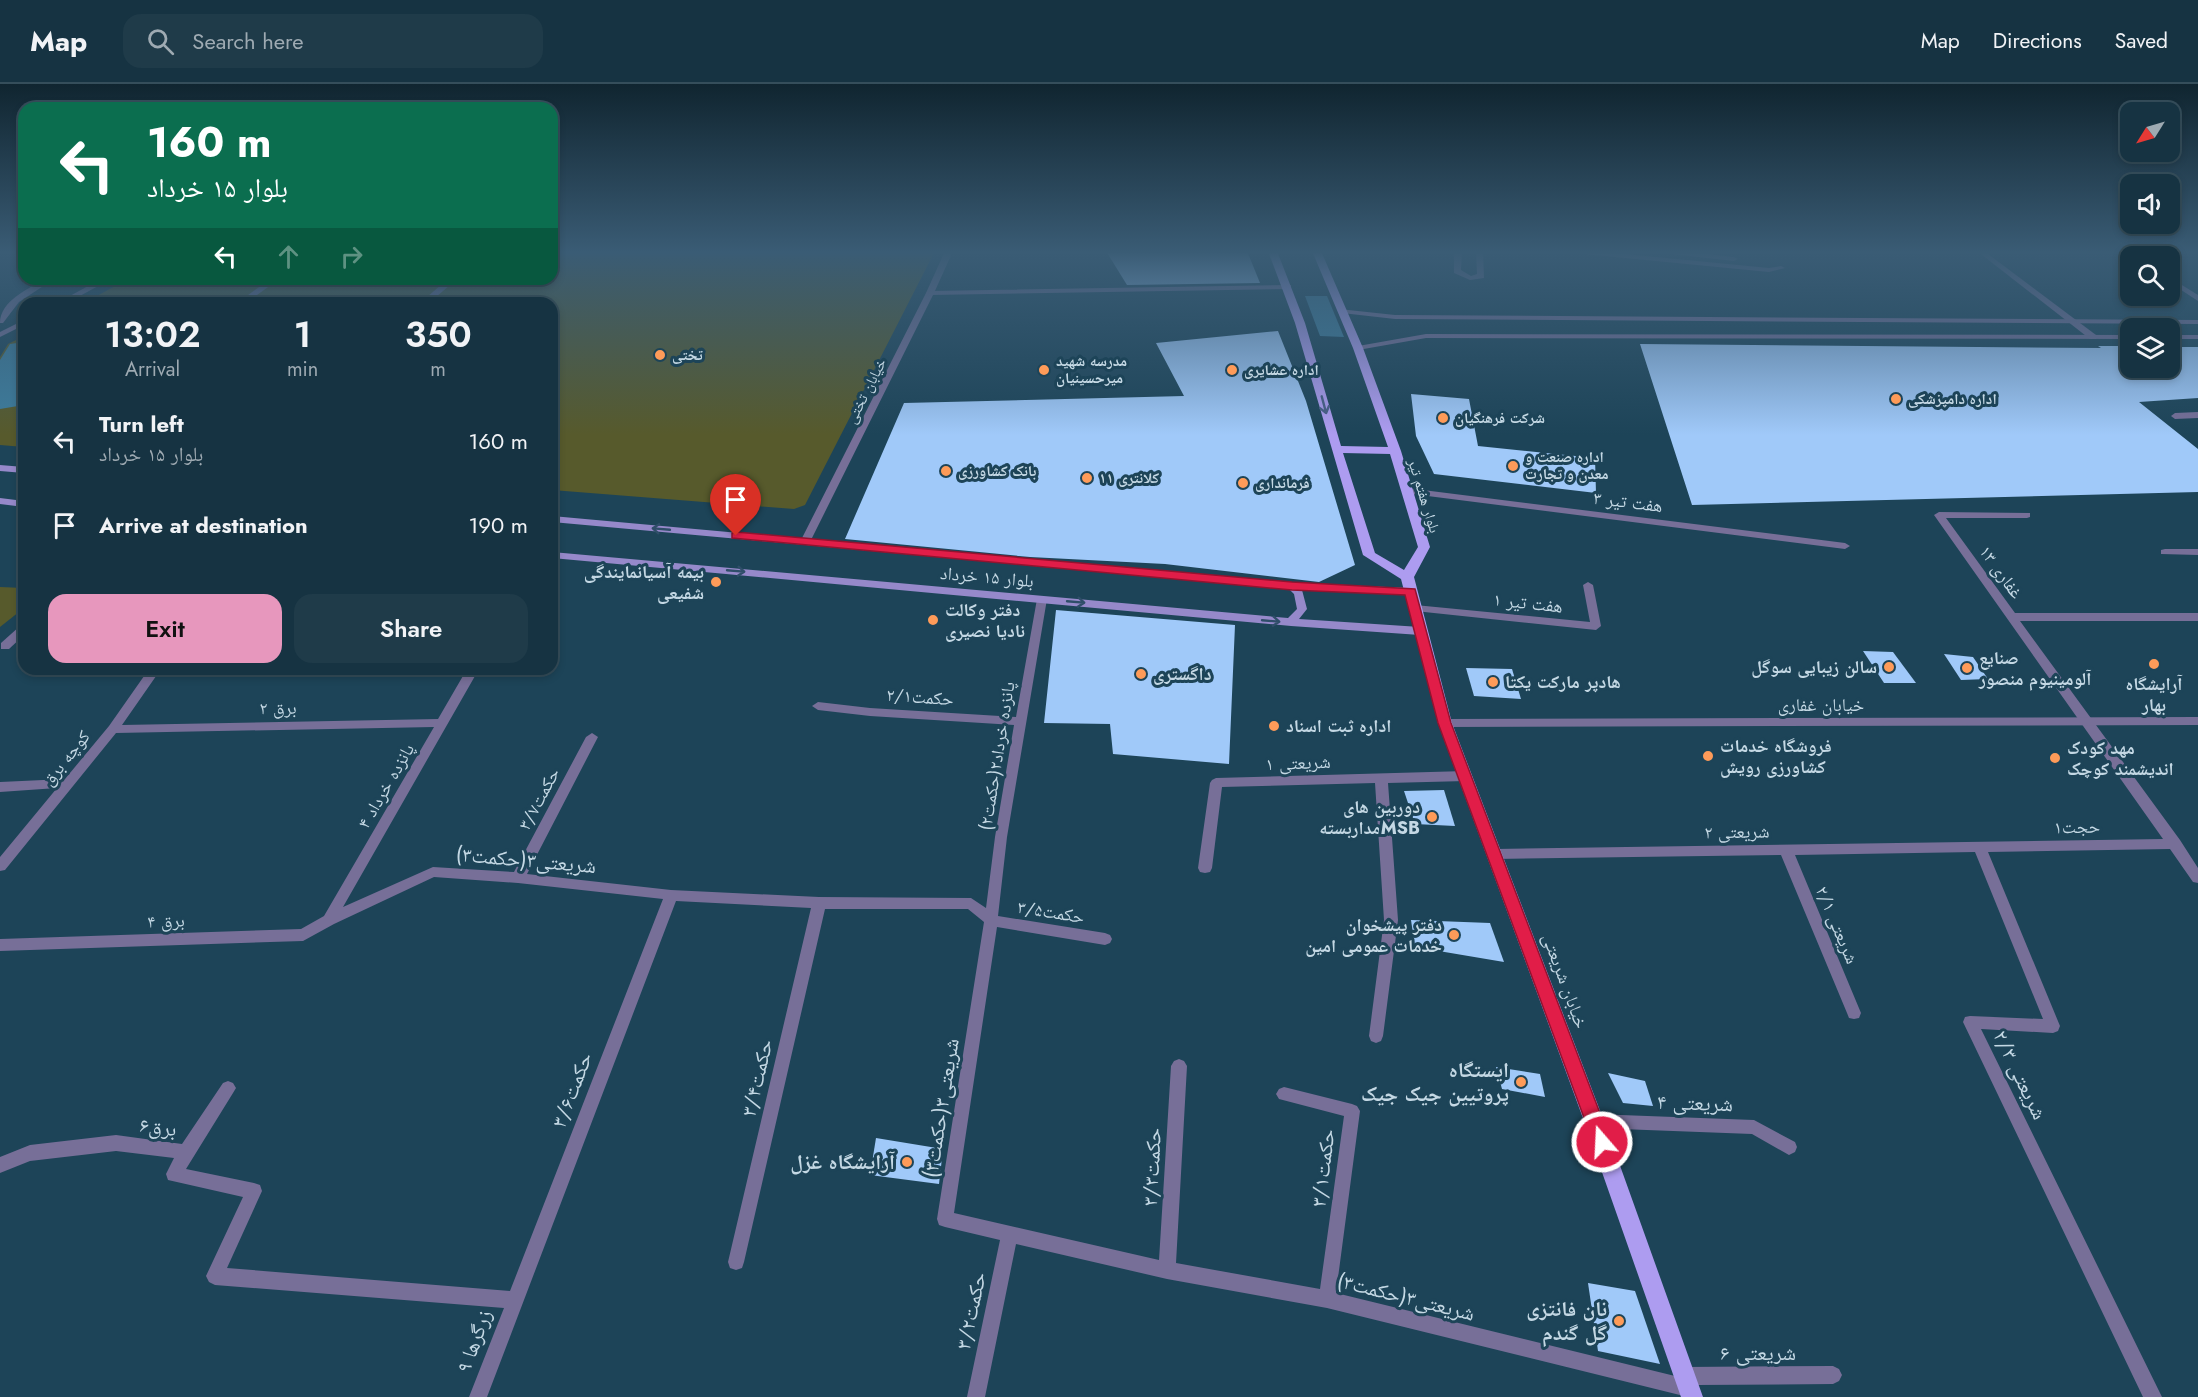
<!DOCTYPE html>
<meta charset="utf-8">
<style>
body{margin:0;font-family:Jost,"Noto Naskh Arabic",sans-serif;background:#1f3b49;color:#f1f3f6;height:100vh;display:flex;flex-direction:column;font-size:22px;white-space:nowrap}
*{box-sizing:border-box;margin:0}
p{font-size:20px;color:#9eaab2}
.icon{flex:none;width:33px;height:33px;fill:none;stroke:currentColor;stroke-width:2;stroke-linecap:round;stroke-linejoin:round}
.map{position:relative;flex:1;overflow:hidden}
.panel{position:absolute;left:18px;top:213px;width:540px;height:378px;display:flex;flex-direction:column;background:#163342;border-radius:18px;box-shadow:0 3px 9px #0003,0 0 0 2px #354e5b}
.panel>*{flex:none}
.guide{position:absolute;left:18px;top:18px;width:540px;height:183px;border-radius:18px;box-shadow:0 3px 9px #0003,0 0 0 2px #354e5b;background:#0b6e4f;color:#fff;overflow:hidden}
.needle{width:39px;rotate:233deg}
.fabs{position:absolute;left:2120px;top:18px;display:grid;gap:12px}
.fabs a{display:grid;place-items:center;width:60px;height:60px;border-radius:12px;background:#163342;box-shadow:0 3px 9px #0003,0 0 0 2px #354e5b;font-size:30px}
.pin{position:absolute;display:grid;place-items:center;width:51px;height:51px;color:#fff;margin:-62px -26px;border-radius:50% 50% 50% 0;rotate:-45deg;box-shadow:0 0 6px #0007}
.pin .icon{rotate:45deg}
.me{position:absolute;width:66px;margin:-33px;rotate:341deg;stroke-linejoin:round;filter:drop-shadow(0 0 4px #0008)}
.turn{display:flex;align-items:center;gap:21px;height:126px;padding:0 30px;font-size:27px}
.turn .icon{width:78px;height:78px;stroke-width:2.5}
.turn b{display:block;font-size:42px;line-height:51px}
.lanes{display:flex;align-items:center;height:57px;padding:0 30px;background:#0003;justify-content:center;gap:30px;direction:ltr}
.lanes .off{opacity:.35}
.eta{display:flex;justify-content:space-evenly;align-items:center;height:102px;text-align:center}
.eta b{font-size:36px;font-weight:600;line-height:42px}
.primary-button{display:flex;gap:12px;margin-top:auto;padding:12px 30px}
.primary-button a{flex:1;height:69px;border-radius:18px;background:#e797bd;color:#111;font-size:24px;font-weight:600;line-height:69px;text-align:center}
.primary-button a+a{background:#1f3b49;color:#f1f3f6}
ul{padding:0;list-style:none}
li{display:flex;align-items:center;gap:18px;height:84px;padding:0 30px}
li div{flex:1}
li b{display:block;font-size:22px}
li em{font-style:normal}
header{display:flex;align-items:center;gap:36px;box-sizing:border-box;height:84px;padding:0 30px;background:#163342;border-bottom:2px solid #354e5b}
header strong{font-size:28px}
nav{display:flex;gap:33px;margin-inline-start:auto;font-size:21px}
.search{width:420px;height:54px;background:#1f3b49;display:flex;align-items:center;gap:15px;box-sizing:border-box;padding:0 21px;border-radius:18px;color:#9eaab2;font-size:22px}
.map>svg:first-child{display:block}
.green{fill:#575a2c}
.water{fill:#3e7d9d}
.building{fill:#a0c9f9}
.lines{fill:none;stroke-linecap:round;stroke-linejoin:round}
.service{fill:#776f98;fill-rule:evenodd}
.minor{fill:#776f98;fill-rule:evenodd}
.tertiary{fill:#776f98;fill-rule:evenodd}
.secondary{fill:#9689ca;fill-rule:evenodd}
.primary{fill:#ad9cf0;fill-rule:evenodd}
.oneway{stroke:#485e86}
.oneway2{stroke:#2f4e69}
.route{fill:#e11d48;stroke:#92132f;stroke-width:1.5}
.poi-dot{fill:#fe9b59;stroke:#1d4458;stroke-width:2}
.labels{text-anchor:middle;stroke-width:6;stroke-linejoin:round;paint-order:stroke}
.far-poi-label{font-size:15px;font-weight:bold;fill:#c4d8e4;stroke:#1d4458;text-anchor:start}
.far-street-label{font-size:15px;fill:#c4d8e4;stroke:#1d4458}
.street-label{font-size:18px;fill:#c4d8e4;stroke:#1d4458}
.poi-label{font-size:18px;font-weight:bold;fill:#c4d8e4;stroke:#1d4458;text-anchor:start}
.near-street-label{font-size:21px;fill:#c4d8e4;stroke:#1d4458}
.near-poi-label{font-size:21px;font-weight:bold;fill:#c4d8e4;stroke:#1d4458;text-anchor:end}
</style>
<header>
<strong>Map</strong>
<div class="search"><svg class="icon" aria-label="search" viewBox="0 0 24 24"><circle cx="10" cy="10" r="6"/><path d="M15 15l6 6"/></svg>Search here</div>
<nav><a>Map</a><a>Directions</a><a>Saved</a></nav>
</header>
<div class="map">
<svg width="2198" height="1313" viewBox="0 0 2198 1313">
<rect width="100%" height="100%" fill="#1d4458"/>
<g class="green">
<polygon points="552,167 935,167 805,421 794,425 552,406 552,219 84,219 128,195 552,195"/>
<polygon points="24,252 24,363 0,361 0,273 8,260"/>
<polygon points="0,503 24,504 24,524 0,543"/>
</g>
<g class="water">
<polygon points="1305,212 1327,212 1344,253 1320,252"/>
<polygon points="24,258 24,321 0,325 0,276 10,260"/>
</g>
<g class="building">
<polygon points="1106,167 1247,167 1260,199 1127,201"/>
<polygon points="1278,247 1306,317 1355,481 1319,498 1165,480 1030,473 845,455 904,319 1184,312 1156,259"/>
<polygon points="1640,260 2101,264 2098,262 2130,262 2130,284 2169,284 2169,263 2198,263 2198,314 2139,318 2198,365 2198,408 1692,421"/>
<polygon points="1411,310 1469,315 1478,362 1595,374 1596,409 1434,390 1416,352"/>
<polygon points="1056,526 1235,541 1229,680 1113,670 1110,640 1044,639"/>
<polygon points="1863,567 1893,568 1916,599 1884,599"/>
<polygon points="1944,570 1973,573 1988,595 1961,596"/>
<polygon points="1466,584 1512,585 1521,615 1474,612"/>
<polygon points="1444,706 1455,742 1415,740 1404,707"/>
<polygon points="1411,836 1490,839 1504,878 1415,863"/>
<polygon points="1496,983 1540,990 1545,1013 1502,1005"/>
<polygon points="1608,989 1645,997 1653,1022 1623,1019"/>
<polygon points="876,1054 943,1065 939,1100 870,1091"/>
<polygon points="1588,1199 1635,1207 1660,1280 1598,1267"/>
</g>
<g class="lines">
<g class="service">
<polygon points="1454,167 1462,167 1461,186 1471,192 1477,190 1476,167 1483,167 1484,194 1470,196 1454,189"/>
<polygon points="1570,167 1594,167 1769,184 1781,182 1785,184 1769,188 1574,169"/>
<polygon points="1658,167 1680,167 1734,173 1738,175 1734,177 1662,169"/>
</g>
<g class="minor">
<polygon points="1977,167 1984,167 2096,251 2096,255 2090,255"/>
<polygon points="2124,167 2133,167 2141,172 2132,172"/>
<polygon points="2169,193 2198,211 2198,217 2169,198"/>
<path d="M 45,195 L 54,195 L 19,218 L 3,239 L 0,239 C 0,217 28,205 45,195 Z"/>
<polygon points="270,195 279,195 246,219 237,219"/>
<polygon points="448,195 457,195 429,219 420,219"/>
<polygon points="1291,201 1291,205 1288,205 930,211 926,209 930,207"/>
<polygon points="2198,328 2198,334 2175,335 2171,332 2175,329"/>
<polygon points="1407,404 1845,459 1850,462 1845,465 1404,409 1404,405"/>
<polygon points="1939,428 2030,429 2030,433 2027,434 1946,434 2015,529 2198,529 2198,537 2020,537 2180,756 2198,784 2198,799 2193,798 2170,765 1988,768 2060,942 2058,947 2053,949 1981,945 2162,1313 2143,1313 1963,938 1965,933 1970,932 2043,935 1975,768 1795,771 1861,929 1859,934 1854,935 1849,934 1847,929 1781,771 1495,775 1490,774 1488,770 1490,766 1495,765 2163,755 1934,431"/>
<polygon points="2165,465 2198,465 2198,471 2161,470 2161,466"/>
<polygon points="1588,498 1593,501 1601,542 1596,546 1415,527 1410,524 1415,521 1590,538 1583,501"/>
<polygon points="1042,512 1047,515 1007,753 998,832 1105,849 1110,851 1112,855 1110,859 1105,861 997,843 954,1129 1159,1176 1171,982 1174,977 1179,975 1184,977 1187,982 1176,1179 1320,1205 1344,1032 1279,1015 1276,1010 1279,1005 1284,1003 1352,1020 1357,1022 1360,1027 1336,1209 1675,1292 1678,1286 1684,1283 1833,1282 1839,1285 1842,1291 1839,1297 1833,1300 1696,1301 1697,1304 1694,1310 1688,1313 1327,1224 1167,1195 1016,1160 985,1313 967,1313 1000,1156 945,1143 939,1141 937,1135 984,838 968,825 825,825 744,1178 742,1184 736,1186 730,1184 728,1178 811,824 676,817 487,1313 469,1313 504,1224 215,1201 209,1198 206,1192 243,1113 168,1096 166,1090 174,1074 116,1067 30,1077 0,1089 0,1073 30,1061 116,1051 182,1060 223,999 228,997 233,999 236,1004 233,1009 186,1085 254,1099 260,1101 262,1107 227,1184 510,1207 663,815 518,799 434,793 334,840 303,857 0,867 0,855 301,845 324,832 434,643 116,649 5,786 0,787 0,773 57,704 0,708 0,698 65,695 109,642 149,585 161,585 122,641 438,635 467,585 479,585 343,823 433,783 514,788 586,653 592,649 598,653 527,790 671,806 819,813 971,814 986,824 995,753 1014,641 870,632 818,626 812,622 818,618 870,624 1016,633 1037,515"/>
<polygon points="24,541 24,551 9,565 1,565 1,559 20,542"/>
<polygon points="1466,687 1470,689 1472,692 1470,695 1466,697 1388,699 1398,836 1383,952 1381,957 1376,959 1371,957 1369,952 1384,836 1375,699 1222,703 1212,784 1210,788 1205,789 1200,788 1198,784 1210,699 1212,696 1216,694"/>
<polygon points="1594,1030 1754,1036 1795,1058 1797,1063 1795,1068 1789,1071 1752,1050 1594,1044 1588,1042 1586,1037 1588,1032"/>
</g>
<g class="tertiary">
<polygon points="945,167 953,167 934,209 810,458 805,461 801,460 800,458 926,209"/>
<polygon points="101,195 111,195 67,219 57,219"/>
<polygon points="1339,225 1395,231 2198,236 2198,240 1395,235 1342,229 1339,229"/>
<polygon points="24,236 24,241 0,253 0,248"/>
<polygon points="1426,250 2130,251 2130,255 1426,254 1358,266 1354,264 1358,262"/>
<rect x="2169" y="251" width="29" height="4"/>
<polygon points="2198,633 2198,641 1445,643 1439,639 1445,635"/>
</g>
<g class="secondary">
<polygon points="0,381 24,383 24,389 0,387"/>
<polygon points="0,414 24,417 24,423 0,420"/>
<polygon points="552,432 1292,499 1410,504 1415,507 1414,509 1302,506 1307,525 1299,535 1420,543 1425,547 1420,551 1291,542 552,474 552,468 1288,534 1297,525 1294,510 1289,505 552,438"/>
</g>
<path class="primary" d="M 1268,167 L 1277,167 L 1305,239 L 1341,362 L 1388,363 L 1353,264 L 1312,167 L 1321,167 L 1363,264 L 1401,367 L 1430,463 L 1414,493 L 1452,639 L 1604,1037 L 1703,1313 L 1681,1313 L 1584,1037 L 1438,639 L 1401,495 L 1363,471 L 1295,239 ZM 1343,369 L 1390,370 L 1418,463 L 1404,486 L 1375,469 Z"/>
</g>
<defs><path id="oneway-shaft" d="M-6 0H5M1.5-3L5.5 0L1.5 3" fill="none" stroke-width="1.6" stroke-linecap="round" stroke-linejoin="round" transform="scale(1.5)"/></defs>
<use class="oneway" href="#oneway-shaft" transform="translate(1324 321) rotate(75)"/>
<g class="oneway2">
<use href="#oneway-shaft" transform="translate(661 445) rotate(-175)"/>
<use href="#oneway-shaft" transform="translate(736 487) rotate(5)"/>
<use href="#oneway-shaft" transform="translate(1076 518) rotate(5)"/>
<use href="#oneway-shaft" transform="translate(1271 537) rotate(5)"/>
</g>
<linearGradient id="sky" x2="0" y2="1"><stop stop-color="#102530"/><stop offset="0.48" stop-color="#3a5c75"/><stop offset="1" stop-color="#3a5c75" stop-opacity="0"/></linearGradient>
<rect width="2198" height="351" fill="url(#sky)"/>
<polygon class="route" points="736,448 1292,498 1415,505 1451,639 1611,1058 1608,1064 1602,1067 1595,1064 1593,1058 1438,639 1405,511 1292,506 732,454 732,449"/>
<g class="poi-dot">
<circle cx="660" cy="271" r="6"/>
<circle cx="1044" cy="286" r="6"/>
<circle cx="1232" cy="286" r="6"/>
<circle cx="1896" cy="315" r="6"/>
<circle cx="1443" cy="334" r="6"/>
<circle cx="1513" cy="382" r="6"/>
<circle cx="946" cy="387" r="6"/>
<circle cx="1087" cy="394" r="6"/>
<circle cx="1243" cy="399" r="6"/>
<circle cx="716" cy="498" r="6"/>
<circle cx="933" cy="536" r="6"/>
<circle cx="2154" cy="580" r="6"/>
<circle cx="1889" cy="583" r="6"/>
<circle cx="1967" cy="584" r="6"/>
<circle cx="1141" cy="590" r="6"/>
<circle cx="1493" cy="598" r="6"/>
<circle cx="1274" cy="642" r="6"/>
<circle cx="1708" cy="672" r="6"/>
<circle cx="2055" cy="674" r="6"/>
<circle cx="1432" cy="733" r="6"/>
<circle cx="1454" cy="851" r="6"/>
<circle cx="1521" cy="998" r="6"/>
<circle cx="907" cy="1078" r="6"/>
<circle cx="1619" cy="1237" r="6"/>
</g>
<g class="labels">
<g class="far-poi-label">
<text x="672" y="276">تختی</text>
<text x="1056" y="282">مدرسه شهید<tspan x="1056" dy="17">میرحسینیان</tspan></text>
<text x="1244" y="291">اداره عشایری</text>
<text x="1908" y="320">اداره دامپزشکی</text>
<text x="1455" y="339">شرکت فرهنگیان</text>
<text x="1525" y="378">اداره صنعت و<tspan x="1525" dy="17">معدن و تجارت</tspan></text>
<text x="958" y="392">بانک کشاورزی</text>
<text x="1099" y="399">کلانتری ۱۱</text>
<text x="1255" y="404">فرمانداری</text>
</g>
<g class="far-street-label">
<text transform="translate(866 307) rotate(-63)" y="5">خیابان تختی</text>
<text transform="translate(1424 412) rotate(73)" y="5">بلوار هفتم تیر</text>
</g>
<g class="street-label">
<text transform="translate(1628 418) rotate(7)" y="6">هفت تیر ۳</text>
<text transform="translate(2001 488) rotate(54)" y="6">غفاری ۱۳</text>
<text transform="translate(987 493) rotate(5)" y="6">بلوار ۱۵ خرداد</text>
<text transform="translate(1528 519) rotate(6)" y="6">هفت تیر ۱</text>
<text transform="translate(920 613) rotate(4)" y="6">حکمت۲/۱</text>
<text x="1821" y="627">خیابان غفاری</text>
<text transform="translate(278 624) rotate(-1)" y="6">برق ۲</text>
<text transform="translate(997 672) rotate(-81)" y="6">پانزده خرداد۲(حکمت۲)</text>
<text transform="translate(66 674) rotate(-51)" y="6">کوچه برق</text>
<text transform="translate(1298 679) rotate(-2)" y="6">شریعتی ۱</text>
<text transform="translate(386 702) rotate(-60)" y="6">پانزده خرداد ۴</text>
<text transform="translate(539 715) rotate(-62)" y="6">حکمت۳/۷</text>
<text transform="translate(2077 743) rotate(-1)" y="6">حجت۱</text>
<text transform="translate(1737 748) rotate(-1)" y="6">شریعتی ۲</text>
<text transform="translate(1051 828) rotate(9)" y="6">حکمت۳/۵</text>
<text transform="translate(166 837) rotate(-2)" y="6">برق ۴</text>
<text transform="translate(1837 841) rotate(67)" y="6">شریعتی ۲/۱</text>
<text transform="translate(1565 897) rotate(70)" y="6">خیابان شریعتی</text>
</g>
<g class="poi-label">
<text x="704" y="494" text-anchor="end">بیمه آسیانمایندگی<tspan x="704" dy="21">شفیعی</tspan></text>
<text x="945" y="532">دفتر وکالت<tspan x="945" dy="21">نادیا نصیری</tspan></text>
<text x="1979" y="580">صنایع<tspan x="1979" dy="21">آلومینیوم منصور</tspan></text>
<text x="1877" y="589" text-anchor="end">سالن زیبایی سوگل</text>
<text x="1153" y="596">داگستری</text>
<text x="1505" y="604">هادپر مارکت یکتا</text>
<text x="2154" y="606" text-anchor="middle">آرایشگاه<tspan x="2154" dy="21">بهار</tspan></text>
<text x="1286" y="648">اداره ثبت اسناد</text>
<text x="1720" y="668">فروشگاه خدمات<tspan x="1720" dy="21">کشاورزی رویش</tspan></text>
<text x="2067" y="670">مهد کودک<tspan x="2067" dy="21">اندیشمند کوچک</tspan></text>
<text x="1420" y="729" text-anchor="end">دوربین های<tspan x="1420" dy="21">مداربستهMSB</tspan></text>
<text x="1442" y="847" text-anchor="end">دفتر پیشخوان<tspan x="1442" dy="21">خدمات عمومی امین</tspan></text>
</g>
<g class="near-street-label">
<text transform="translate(526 776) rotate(5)" y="7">شریعتی۳(حکمت۳)</text>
<text transform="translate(2020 991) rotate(64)" y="7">شریعتی ۲/۳</text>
<text transform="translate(757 994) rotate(-77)" y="7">حکمت۳/۴</text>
<text transform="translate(572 1006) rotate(-69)" y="7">حکمت۳/۶</text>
<text transform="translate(1695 1019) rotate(2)" y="7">شریعتی ۴</text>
<text transform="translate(941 1024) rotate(-81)" y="7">شریعتی۳(حکمت۳)</text>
<text transform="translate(158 1043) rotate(7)" y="7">برق۶</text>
<text transform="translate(1152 1083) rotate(-87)" y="7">حکمت۳/۳</text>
<text transform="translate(1323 1084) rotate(-83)" y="7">حکمت۳/۱</text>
<text transform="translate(1406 1213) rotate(14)" y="7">شریعتی۳(حکمت۳)</text>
<text transform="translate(971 1227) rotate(-78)" y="7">حکمت۳/۲</text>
<text transform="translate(474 1257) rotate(-70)" y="7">زرگرها ۹</text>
<text x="1758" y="1276">شریعتی ۶</text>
</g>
<g class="near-poi-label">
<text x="1509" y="993">ایستگاه<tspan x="1509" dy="24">پروتیین جیک جیک</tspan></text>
<text x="895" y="1085">آرایشگاه غزل</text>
<text x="1607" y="1232">نان فانتزی<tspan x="1607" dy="24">گل گندم</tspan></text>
</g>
</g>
</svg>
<div class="fabs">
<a><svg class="needle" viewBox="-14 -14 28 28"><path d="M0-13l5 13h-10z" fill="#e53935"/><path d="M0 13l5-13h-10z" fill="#9eaab2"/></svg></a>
<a><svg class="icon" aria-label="sound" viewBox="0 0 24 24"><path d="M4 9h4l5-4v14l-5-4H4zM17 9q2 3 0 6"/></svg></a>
<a><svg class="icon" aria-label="search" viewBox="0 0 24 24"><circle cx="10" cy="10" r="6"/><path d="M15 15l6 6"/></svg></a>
<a><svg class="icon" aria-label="layers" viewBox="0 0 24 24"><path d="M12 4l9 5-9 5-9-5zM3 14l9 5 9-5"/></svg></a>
</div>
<div class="pin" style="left:736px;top:452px;background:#d93025"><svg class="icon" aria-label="arrive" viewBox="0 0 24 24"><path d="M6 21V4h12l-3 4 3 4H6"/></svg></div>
<svg class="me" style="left:1602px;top:1058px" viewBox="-20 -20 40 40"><circle r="17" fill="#e11d48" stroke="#fff" stroke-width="3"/><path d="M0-11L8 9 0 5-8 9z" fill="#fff"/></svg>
<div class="guide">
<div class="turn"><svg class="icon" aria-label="left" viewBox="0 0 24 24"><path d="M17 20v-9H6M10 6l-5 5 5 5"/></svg><div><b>160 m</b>بلوار ۱۵ خرداد</div></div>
<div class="lanes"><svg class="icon" aria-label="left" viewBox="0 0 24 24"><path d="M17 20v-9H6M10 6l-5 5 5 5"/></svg><svg class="icon off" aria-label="ahead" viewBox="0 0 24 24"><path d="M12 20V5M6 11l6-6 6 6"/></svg><svg class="icon off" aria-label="right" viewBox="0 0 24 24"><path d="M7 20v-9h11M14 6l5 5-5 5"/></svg></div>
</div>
<section class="panel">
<div class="eta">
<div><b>13:02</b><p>Arrival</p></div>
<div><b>1</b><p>min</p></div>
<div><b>350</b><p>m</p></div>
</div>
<ul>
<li><svg class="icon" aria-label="left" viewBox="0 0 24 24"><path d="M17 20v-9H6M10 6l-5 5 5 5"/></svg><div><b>Turn left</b><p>بلوار ۱۵ خرداد</p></div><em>160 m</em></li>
<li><svg class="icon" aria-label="arrive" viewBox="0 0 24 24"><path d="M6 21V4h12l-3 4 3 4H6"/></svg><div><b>Arrive at destination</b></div><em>190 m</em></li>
</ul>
<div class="primary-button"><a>Exit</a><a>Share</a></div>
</section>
</div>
